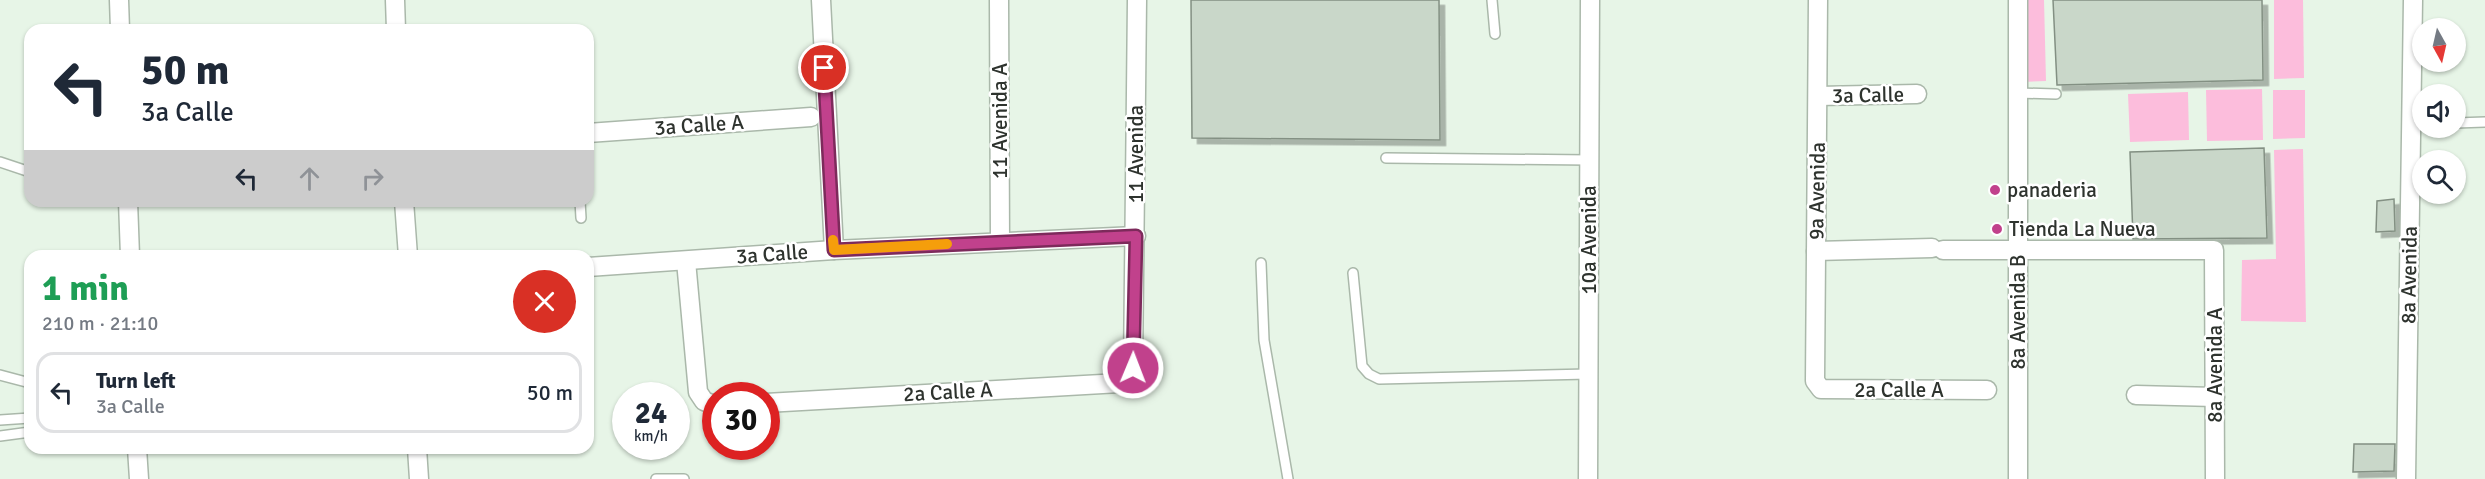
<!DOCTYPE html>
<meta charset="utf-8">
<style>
body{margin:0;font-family:Signika,sans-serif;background:#f6f6f7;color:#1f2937;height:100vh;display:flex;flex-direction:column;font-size:22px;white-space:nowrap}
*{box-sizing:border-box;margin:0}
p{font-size:20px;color:#747a83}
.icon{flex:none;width:33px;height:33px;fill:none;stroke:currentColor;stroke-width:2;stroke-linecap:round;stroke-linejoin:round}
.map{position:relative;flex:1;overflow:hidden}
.sheet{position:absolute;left:24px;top:250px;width:570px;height:204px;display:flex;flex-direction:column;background:#fff;border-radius:18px;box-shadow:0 2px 4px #0004}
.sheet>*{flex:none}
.banner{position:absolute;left:24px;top:24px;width:570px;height:183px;border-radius:18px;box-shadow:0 2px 4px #0004;background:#fff;color:#1f2937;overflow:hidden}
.needle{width:39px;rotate:172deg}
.buttons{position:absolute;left:2412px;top:18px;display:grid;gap:12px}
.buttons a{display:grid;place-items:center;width:54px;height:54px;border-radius:50%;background:#fff;box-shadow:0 2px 4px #0004;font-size:30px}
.speed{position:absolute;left:612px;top:382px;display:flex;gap:12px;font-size:30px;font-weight:700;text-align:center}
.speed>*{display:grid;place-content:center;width:78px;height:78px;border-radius:50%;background:#fff;box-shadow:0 2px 4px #0004;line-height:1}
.speed small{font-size:15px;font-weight:400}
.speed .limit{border:9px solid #d22;background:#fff;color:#111}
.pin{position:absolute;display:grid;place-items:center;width:51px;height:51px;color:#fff;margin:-26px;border:3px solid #fff;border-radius:50%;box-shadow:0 2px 6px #0007}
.me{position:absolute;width:66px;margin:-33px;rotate:1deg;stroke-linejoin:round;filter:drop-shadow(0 0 4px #0008)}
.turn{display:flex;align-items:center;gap:21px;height:126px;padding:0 18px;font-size:27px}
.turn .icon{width:78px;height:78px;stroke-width:2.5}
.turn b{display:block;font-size:42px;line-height:51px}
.lanes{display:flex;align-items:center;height:57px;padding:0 18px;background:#0003;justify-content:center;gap:30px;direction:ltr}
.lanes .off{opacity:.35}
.round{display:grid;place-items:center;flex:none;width:63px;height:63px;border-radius:32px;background:#f6f6f7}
.head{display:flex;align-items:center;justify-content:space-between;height:102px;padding:0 18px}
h1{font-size:36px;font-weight:700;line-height:45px;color:#1e9e55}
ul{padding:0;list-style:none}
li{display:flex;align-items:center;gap:18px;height:81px;margin:0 12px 9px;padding:0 6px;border:3px solid #e0e1e3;border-radius:18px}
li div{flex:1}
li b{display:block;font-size:22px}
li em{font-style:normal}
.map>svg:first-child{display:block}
.green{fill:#fcbddc}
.building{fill:#c9d7c9;stroke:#839083;stroke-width:1.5;filter:url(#shadow)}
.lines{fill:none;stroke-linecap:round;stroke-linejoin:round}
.lane-casing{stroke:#aab8aa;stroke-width:12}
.street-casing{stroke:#aab8aa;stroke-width:21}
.lane{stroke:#fff;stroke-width:9}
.street{stroke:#fff;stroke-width:18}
.route-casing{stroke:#7d2a5b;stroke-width:15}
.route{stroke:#c1418c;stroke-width:10}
.slow{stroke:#f59e0b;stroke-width:10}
.poi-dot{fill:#c1418c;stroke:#fff;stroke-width:2}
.labels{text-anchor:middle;stroke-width:5;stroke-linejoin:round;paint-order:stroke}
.street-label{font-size:21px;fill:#2e332e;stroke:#fff}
.poi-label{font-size:21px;fill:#2e332e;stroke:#fff;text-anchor:start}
</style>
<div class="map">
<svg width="2485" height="479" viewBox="0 0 2485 479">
<defs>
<filter id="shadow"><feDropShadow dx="5.5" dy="5.5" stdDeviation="0" flood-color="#0004"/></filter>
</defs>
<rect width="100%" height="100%" fill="#e7f5e7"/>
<g class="green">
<polygon points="2021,0 2044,0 2046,81 2022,82"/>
<polygon points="2274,0 2303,0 2304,78 2274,79"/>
<polygon points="2262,89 2263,140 2207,141 2206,90"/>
<polygon points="2273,90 2305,90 2305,138 2273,139"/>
<polygon points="2188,92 2189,140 2130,142 2128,94"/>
<polygon points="2303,149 2306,322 2241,321 2242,260 2276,259 2274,150"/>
</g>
<g class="building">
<polygon points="1191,0 1439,0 1440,140 1192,138"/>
<polygon points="2053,0 2262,0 2263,80 2057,85"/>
<polygon points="2264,148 2267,238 2133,239 2130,152"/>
<polygon points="2394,199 2395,231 2376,232 2377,201"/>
<polygon points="2354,444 2395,444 2394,471 2353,472"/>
</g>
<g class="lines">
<defs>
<g id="lane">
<polyline points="1492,0 1495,34"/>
<polyline points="2018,93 2056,94"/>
<polyline points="2456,123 2485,122"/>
<polyline points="1386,158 1589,160"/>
<polyline points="0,162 30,172"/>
<polyline points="580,201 581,218"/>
<polyline points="1261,263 1264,340 1288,479"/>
<polyline points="1353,273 1362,366 1369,374 1379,379 1588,374"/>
<polyline points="0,375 30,383"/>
<polyline points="0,420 30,418"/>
<polyline points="0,436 30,432"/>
<polyline points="656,479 684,479"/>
</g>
<g id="street">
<polyline points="119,0 120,30"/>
<polyline points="395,0 396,30"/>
<polyline points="821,0 834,250"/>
<polyline points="999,0 1000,242"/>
<polyline points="1818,0 1815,381 1821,389 1987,390"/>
<polyline points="1818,96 1917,94"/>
<polyline points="588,133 811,117"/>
<polyline points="128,201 130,256"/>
<polyline points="404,201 408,256"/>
<polyline points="1943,250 2214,250 2215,479"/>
<polyline points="1816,251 1932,248"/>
<polyline points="686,261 698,392 704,401 716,406"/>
<polyline points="588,267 834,250 1136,236"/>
<polyline points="2136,395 2215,397"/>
<polyline points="766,403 1120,383 1128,378 1133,368 1137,0"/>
<polyline points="137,448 139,479"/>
<polyline points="417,448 419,479"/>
<polyline points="1588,479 1590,0"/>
<polyline points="2018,479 2018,0"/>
<polyline points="2406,479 2413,0"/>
</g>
</defs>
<use href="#lane" class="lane-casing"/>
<use href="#street" class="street-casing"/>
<use href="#lane" class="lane"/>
<use href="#street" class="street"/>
</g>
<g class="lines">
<defs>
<polyline id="route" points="824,68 834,250 1136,236 1133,368"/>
</defs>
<use href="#route" class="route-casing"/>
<use href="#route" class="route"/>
<polyline class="slow" points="833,240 834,250 947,244"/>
</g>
<g class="poi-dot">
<circle cx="1995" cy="190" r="6"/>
<circle cx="1997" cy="229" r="6"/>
</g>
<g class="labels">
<g class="street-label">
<text transform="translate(1868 95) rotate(-1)" y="7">3a Calle</text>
<text transform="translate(1000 121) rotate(-90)" y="7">11 Avenida A</text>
<text transform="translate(699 125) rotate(-4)" y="7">3a Calle A</text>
<text transform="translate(1136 154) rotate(-90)" y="7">11 Avenida</text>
<text transform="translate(1817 191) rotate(-89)" y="7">9a Avenida</text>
<text transform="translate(1589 240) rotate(-90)" y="7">10a Avenida</text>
<text transform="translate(772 254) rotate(-4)" y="7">3a Calle</text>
<text transform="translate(2409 275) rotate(-89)" y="7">8a Avenida</text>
<text transform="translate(2018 312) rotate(-90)" y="7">8a Avenida B</text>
<text transform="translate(2215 365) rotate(-90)" y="7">8a Avenida A</text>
<text x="1899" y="397">2a Calle A</text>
<text transform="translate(948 392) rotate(-3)" y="7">2a Calle A</text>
</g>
<g class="poi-label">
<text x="2007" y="197">panaderia</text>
<text x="2009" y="236">Tienda La Nueva</text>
</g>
</g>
</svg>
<div class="buttons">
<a><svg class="needle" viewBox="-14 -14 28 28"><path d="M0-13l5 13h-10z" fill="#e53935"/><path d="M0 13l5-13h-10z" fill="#747a83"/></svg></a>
<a><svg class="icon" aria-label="sound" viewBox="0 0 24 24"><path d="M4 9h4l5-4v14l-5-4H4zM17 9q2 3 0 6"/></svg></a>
<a><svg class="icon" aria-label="search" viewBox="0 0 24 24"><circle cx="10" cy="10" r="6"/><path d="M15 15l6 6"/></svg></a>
</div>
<div class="speed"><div>24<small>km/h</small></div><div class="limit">30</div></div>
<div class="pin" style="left:824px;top:68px;background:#d93025"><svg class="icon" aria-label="arrive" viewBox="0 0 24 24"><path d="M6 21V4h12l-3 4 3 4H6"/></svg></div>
<svg class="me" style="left:1133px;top:368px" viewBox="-20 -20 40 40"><circle r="17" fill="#c1418c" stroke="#fff" stroke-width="3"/><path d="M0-11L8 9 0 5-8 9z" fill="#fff"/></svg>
<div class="banner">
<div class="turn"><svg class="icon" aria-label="left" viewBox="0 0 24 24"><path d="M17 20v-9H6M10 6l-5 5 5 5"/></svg><div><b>50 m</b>3a Calle</div></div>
<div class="lanes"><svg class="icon" aria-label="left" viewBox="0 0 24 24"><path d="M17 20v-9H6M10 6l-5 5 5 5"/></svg><svg class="icon off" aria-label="ahead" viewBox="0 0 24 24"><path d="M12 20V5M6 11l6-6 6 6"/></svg><svg class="icon off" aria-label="right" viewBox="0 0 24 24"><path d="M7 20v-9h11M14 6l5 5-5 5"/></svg></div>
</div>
<section class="sheet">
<div class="head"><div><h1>1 min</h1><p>210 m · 21:10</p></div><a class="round" style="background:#d93025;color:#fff"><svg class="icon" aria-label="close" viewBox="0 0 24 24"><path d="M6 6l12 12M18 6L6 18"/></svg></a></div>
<ul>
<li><svg class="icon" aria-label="left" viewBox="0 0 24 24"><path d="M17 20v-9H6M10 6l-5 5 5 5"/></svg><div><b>Turn left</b><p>3a Calle</p></div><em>50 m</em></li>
</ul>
</section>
</div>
